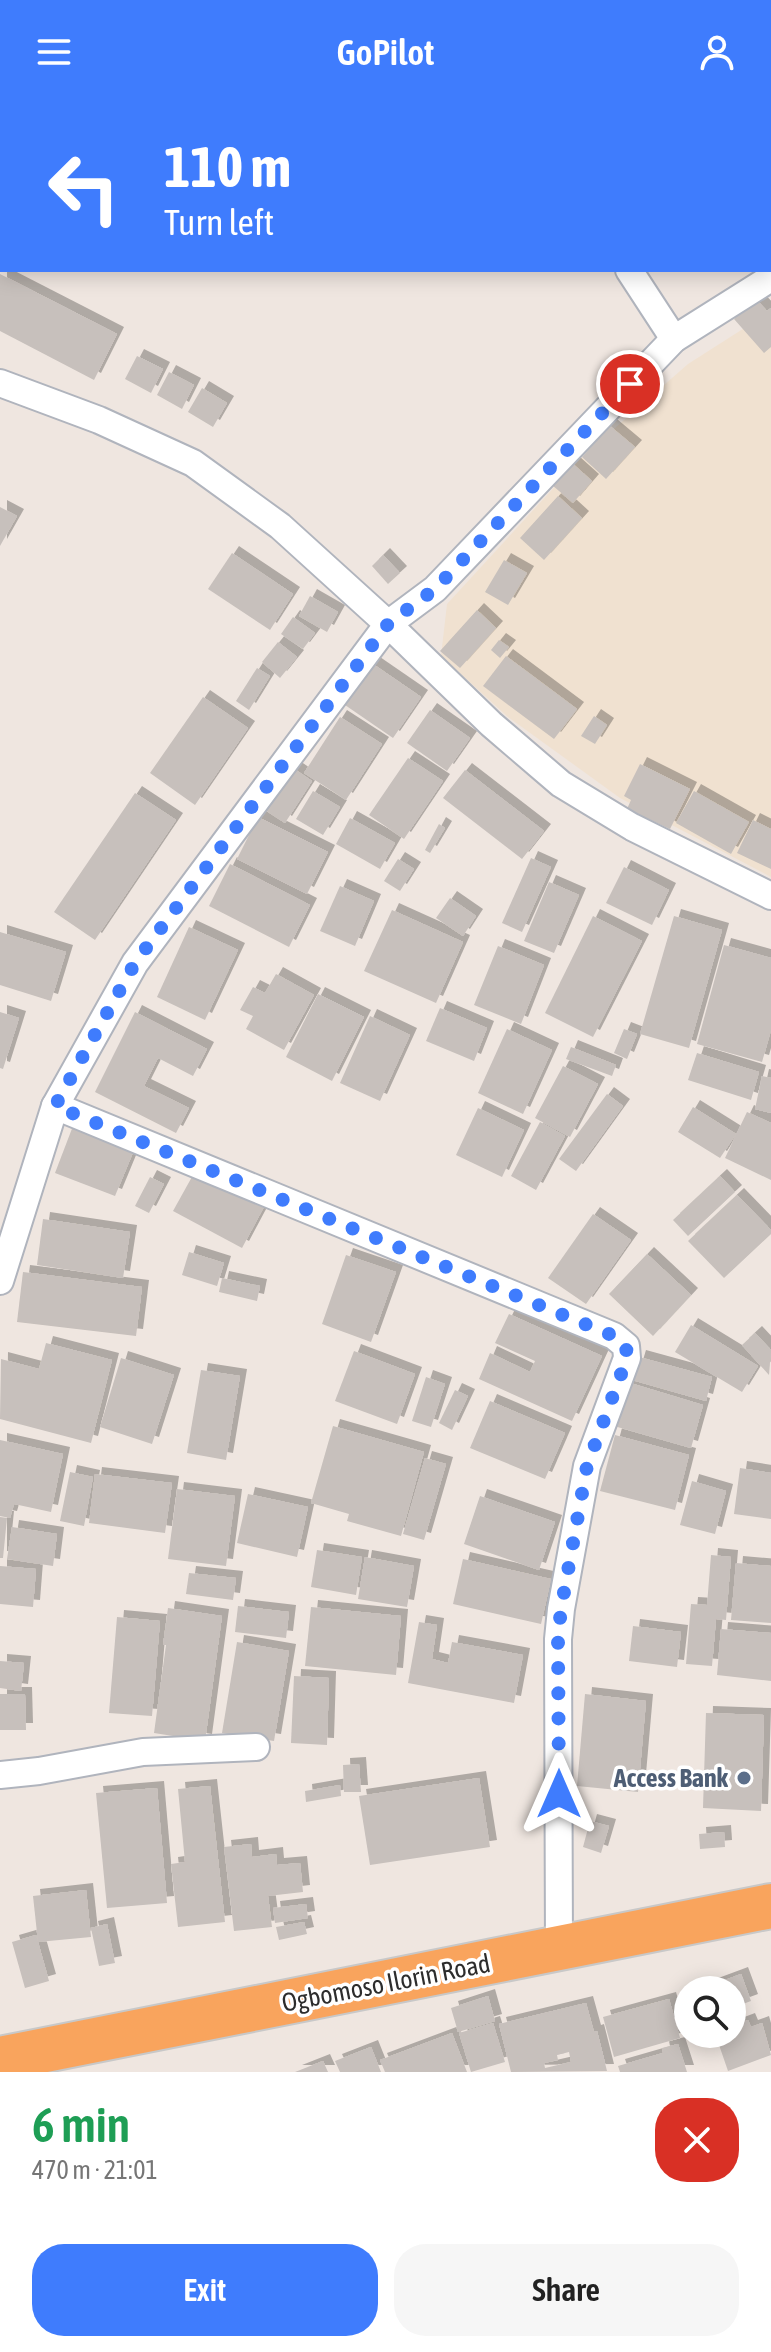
<!DOCTYPE html>
<meta charset="utf-8">
<style>
body{margin:0;font-family:"Asap Condensed",sans-serif;background:#f6f6f6;color:#222;height:100vh;display:flex;flex-direction:column;font-size:30px;white-space:nowrap}
*{box-sizing:border-box;margin:0}
p{font-size:26px;color:#767676}
.icon{flex:none;width:44px;height:44px;fill:none;stroke:currentColor;stroke-width:2;stroke-linecap:round;stroke-linejoin:round}
.map{position:relative;height:1968px;overflow:hidden}
.details{display:flex;flex-direction:column;background:#fff;flex:1}
.details>*{flex:none}
.hud{position:absolute;left:0px;top:0px;width:772px;height:168px;box-shadow:0 4px 20px #0003;background:#3f7cfd;color:#fff;overflow:hidden}
.fabs{position:absolute;left:674px;top:1872px;display:grid;gap:16px}
.fabs a{display:grid;place-items:center;width:72px;height:72px;border-radius:50%;background:#fff;box-shadow:0 4px 20px #0003;font-size:40px}
.pin{position:absolute;display:grid;place-items:center;width:68px;height:68px;color:#fff;margin:-34px;border:4px solid #fff;border-radius:50%;box-shadow:0 2px 8px #0007}
.me{position:absolute;width:88px;margin:-44px;rotate:0deg;stroke-linejoin:round;filter:drop-shadow(0 0 6px #0008)}
.turn{display:flex;align-items:center;gap:28px;height:168px;padding:0 32px;font-size:36px}
.turn .icon{width:104px;height:104px;stroke-width:2.5}
.turn b{display:block;font-size:56px;line-height:68px}
.round{display:grid;place-items:center;flex:none;width:84px;height:84px;border-radius:32px;background:#f6f6f6}
.head{display:flex;align-items:center;justify-content:space-between;height:136px;padding:0 32px}
h1{font-size:48px;font-weight:600;line-height:60px;color:#1e9e55}
.button{display:flex;gap:16px;margin-top:auto;padding:16px 32px}
.button a{flex:1;height:92px;border-radius:32px;background:#3f7cfd;color:#fff;font-size:32px;font-weight:600;line-height:92px;text-align:center}
.button a+a{background:#f6f6f6;color:#222}
header{display:flex;justify-content:space-between;align-items:center;height:104px;padding:0 32px;background:#3f7cfd;color:#fff;font-size:36px;font-weight:600}
.map>svg:first-child{display:block}
.education{fill:#f0e1d0}
.building{fill:#c7c0bc;fill-rule:evenodd;filter:url(#shadow)}
.lines{fill:none;stroke-linecap:round;stroke-linejoin:round}
.minor-casing{stroke:#b0b4bd;stroke-width:30}
.trunk-casing{stroke:#c8c8c8;stroke-width:48}
.minor{stroke:#fff;stroke-width:26}
.trunk{stroke:#f9a45d;stroke-width:44}
.route{stroke:#3f7cfd;stroke-width:14;stroke-dasharray:0 25.2}
.service-dot{fill:#5c6f8a;stroke:#fff;stroke-width:3}
.labels{text-anchor:middle;stroke-width:7;stroke-linejoin:round;paint-order:stroke}
.service-label{font-size:26px;font-weight:bold;fill:#4e5e75;stroke:#fff;text-anchor:end}
.street-label{font-size:26px;fill:#2d2d2d;stroke:#fff}
</style>
<header><svg class="icon" aria-label="menu" viewBox="0 0 24 24"><path d="M4 6h16M4 12h16M4 18h16"/></svg>GoPilot<svg class="icon" aria-label="person" viewBox="0 0 24 24"><circle cx="12" cy="8" r="4"/><path d="M4 21q1-7 8-7t8 7"/></svg></header>
<div class="map">
<svg width="771" height="1968" viewBox="0 0 771 1968">
<defs>
<filter id="shadow"><feDropShadow dx="7" dy="-7" stdDeviation="0" flood-color="#0004"/></filter>
</defs>
<rect width="100%" height="100%" fill="#efe6e0"/>
<polygon class="education" points="771,207 771,773 620,694 508,613 441,552 447,500 582,353 688,260"/>
<g class="building">
<polygon points="0,170 117,230 94,276 0,227"/>
<polygon points="756,195 767,207 771,204 771,243 764,249 734,215"/>
<polygon points="137,252 163,265 151,289 125,275"/>
<polygon points="169,268 194,281 182,305 157,291"/>
<polygon points="202,284 227,299 213,323 188,308"/>
<polygon points="610,322 635,343 606,375 582,353"/>
<polygon points="572,359 592,377 573,399 552,381"/>
<polygon points="558,392 582,414 544,456 520,434"/>
<polygon points="0,403 17,412 0,442"/>
<polygon points="232,449 293,490 270,526 208,485"/>
<polygon points="383,451 400,469 388,480 372,462"/>
<polygon points="504,456 527,469 508,501 485,488"/>
<polygon points="310,492 338,508 327,528 299,512"/>
<polygon points="477,506 496,524 460,564 440,547"/>
<polygon points="293,513 315,529 303,545 281,530"/>
<polygon points="499,536 509,543 500,554 491,546"/>
<polygon points="278,538 297,553 280,574 262,558"/>
<polygon points="506,552 577,605 554,635 483,582"/>
<polygon points="373,560 421,593 393,634 345,601"/>
<polygon points="257,564 270,572 249,606 236,597"/>
<polygon points="203,593 248,624 195,701 150,669"/>
<polygon points="430,606 470,634 447,667 407,639"/>
<polygon points="594,612 607,621 595,640 581,632"/>
<polygon points="340,613 382,640 346,696 304,669"/>
<polygon points="408,654 443,677 404,735 369,711"/>
<polygon points="287,660 312,677 285,719 259,702"/>
<polygon points="640,660 690,685 670,725 627,705 631,696 624,692"/>
<polygon points="465,666 544,727 522,755 443,694"/>
<polygon points="313,687 340,703 323,731 296,715"/>
<polygon points="694,687 749,718 731,750 676,719"/>
<polygon points="135,689 176,716 95,836 54,808"/>
<polygon points="258,713 328,748 307,790 237,755"/>
<polygon points="350,714 395,739 380,765 336,740"/>
<polygon points="753,716 771,725 771,765 737,749"/>
<polygon points="439,720 445,724 430,749 425,746"/>
<polygon points="531,754 551,763 522,828 502,819"/>
<polygon points="398,755 414,765 400,787 384,777"/>
<polygon points="230,760 310,801 289,843 209,802"/>
<polygon points="624,763 669,786 652,821 606,799"/>
<polygon points="549,778 579,791 554,849 524,837"/>
<polygon points="340,782 374,797 355,842 320,827"/>
<polygon points="450,794 476,812 463,832 436,814"/>
<polygon points="392,806 463,838 436,899 364,867"/>
<polygon points="593,812 642,837 593,933 545,909"/>
<polygon points="674,812 722,826 689,944 640,930"/>
<polygon points="189,823 238,846 205,916 157,893"/>
<polygon points="0,828 66,848 51,897 0,881"/>
<polygon points="724,841 771,854 771,926 762,958 697,940"/>
<polygon points="498,842 544,861 521,920 474,901"/>
<polygon points="276,870 314,891 284,946 246,925 253,912 240,906 253,883 265,889"/>
<polygon points="318,890 364,913 332,977 286,953"/>
<polygon points="440,904 487,924 474,957 426,937"/>
<polygon points="0,908 19,914 3,965 0,964"/>
<polygon points="135,908 207,945 193,972 158,954 144,982 189,1004 176,1029 95,988"/>
<polygon points="370,912 410,931 380,997 340,979"/>
<polygon points="507,925 552,946 523,1010 478,989"/>
<polygon points="624,925 637,930 627,955 614,949"/>
<polygon points="571,943 616,961 612,972 566,955"/>
<polygon points="697,949 759,968 751,996 688,976"/>
<polygon points="563,962 598,980 570,1033 535,1014"/>
<polygon points="762,972 771,974 771,1009 755,1005"/>
<polygon points="607,990 623,1002 576,1067 559,1055"/>
<polygon points="693,1003 736,1030 720,1054 678,1028"/>
<polygon points="478,1004 524,1026 502,1073 456,1051"/>
<polygon points="747,1008 771,1019 771,1076 725,1054"/>
<polygon points="540,1018 565,1032 536,1086 511,1072"/>
<polygon points="73,1022 134,1046 115,1092 55,1069"/>
<polygon points="198,1062 266,1099 242,1144 173,1107"/>
<polygon points="720,1072 735,1088 688,1132 673,1116"/>
<polygon points="150,1073 164,1080 149,1109 135,1102"/>
<polygon points="737,1091 771,1126 771,1130 724,1174 688,1137"/>
<polygon points="593,1110 631,1136 586,1200 548,1174"/>
<polygon points="43,1115 130,1128 123,1174 37,1161"/>
<polygon points="189,1148 224,1159 217,1182 182,1171"/>
<polygon points="647,1150 691,1191 653,1232 609,1190"/>
<polygon points="346,1151 396,1168 371,1238 322,1220"/>
<polygon points="23,1168 142,1183 136,1232 17,1218"/>
<polygon points="222,1174 260,1182 257,1197 219,1188"/>
<polygon points="509,1210 602,1252 572,1317 479,1275 490,1249 530,1268 535,1257 495,1239"/>
<polygon points="691,1221 758,1262 742,1288 675,1248"/>
<polygon points="755,1229 771,1246 769,1271 742,1241"/>
<polygon points="46,1239 112,1256 91,1339 0,1315 1,1255 39,1265"/>
<polygon points="354,1247 415,1270 397,1320 335,1297"/>
<polygon points="639,1253 712,1273 706,1297 632,1276"/>
<polygon points="121,1254 174,1271 152,1340 100,1323"/>
<polygon points="201,1266 240,1272 226,1356 187,1349"/>
<polygon points="426,1273 445,1280 431,1323 412,1317"/>
<polygon points="627,1278 703,1301 691,1344 614,1322"/>
<polygon points="455,1286 468,1292 452,1326 439,1319"/>
<polygon points="490,1297 565,1329 545,1375 470,1344"/>
<polygon points="333,1322 424,1348 401,1432 347,1417 349,1410 311,1399"/>
<polygon points="615,1331 689,1351 675,1406 600,1387"/>
<polygon points="0,1336 63,1350 51,1408 14,1400 10,1414 0,1412"/>
<polygon points="425,1354 446,1360 424,1436 403,1430"/>
<polygon points="740,1364 771,1369 771,1415 734,1410"/>
<polygon points="70,1368 93,1373 84,1422 60,1417"/>
<polygon points="95,1370 172,1379 165,1429 89,1419"/>
<polygon points="692,1377 726,1387 715,1430 680,1421"/>
<polygon points="177,1385 235,1392 226,1462 168,1455"/>
<polygon points="248,1390 308,1403 297,1453 237,1439"/>
<polygon points="480,1392 555,1418 539,1466 464,1440"/>
<polygon points="0,1413 7,1414 3,1454 0,1454"/>
<polygon points="12,1423 57,1430 53,1462 7,1455"/>
<polygon points="317,1446 362,1453 356,1491 311,1483"/>
<polygon points="711,1451 731,1453 726,1516 716,1515 712,1562 686,1560 691,1500 707,1501"/>
<polygon points="365,1453 414,1462 407,1503 358,1495"/>
<polygon points="463,1455 551,1475 541,1520 453,1500"/>
<polygon points="736,1459 771,1462 771,1519 731,1516"/>
<polygon points="0,1462 36,1465 33,1503 0,1500"/>
<polygon points="189,1469 236,1474 233,1496 186,1490"/>
<polygon points="238,1502 289,1508 286,1534 235,1528"/>
<polygon points="311,1503 401,1512 396,1571 305,1562"/>
<polygon points="168,1504 222,1512 205,1637 154,1629 166,1541 163,1541"/>
<polygon points="117,1513 160,1517 152,1612 109,1609"/>
<polygon points="419,1518 437,1521 432,1555 448,1559 452,1538 523,1551 514,1599 408,1579"/>
<polygon points="633,1522 681,1528 677,1563 629,1557"/>
<polygon points="721,1525 771,1529 771,1577 717,1571"/>
<polygon points="237,1538 289,1547 274,1637 222,1629"/>
<polygon points="0,1557 24,1559 21,1587 0,1584"/>
<polygon points="294,1572 329,1574 327,1641 291,1639"/>
<polygon points="0,1590 25,1590 26,1626 0,1626"/>
<polygon points="585,1590 646,1597 638,1688 577,1682"/>
<polygon points="706,1609 764,1611 761,1707 703,1704"/>
<polygon points="359,1660 361,1688 344,1688 343,1661"/>
<polygon points="479,1674 490,1743 370,1761 359,1692"/>
<polygon points="340,1681 341,1692 306,1698 305,1687"/>
<polygon points="210,1682 225,1818 178,1823 171,1760 185,1758 178,1685"/>
<polygon points="157,1684 167,1799 107,1804 96,1689"/>
<polygon points="590,1717 609,1722 601,1749 583,1743"/>
<polygon points="724,1728 725,1743 700,1745 699,1730"/>
<polygon points="251,1740 252,1753 276,1750 277,1761 300,1759 303,1788 268,1792 272,1823 234,1827 224,1743"/>
<polygon points="86,1786 91,1833 38,1838 33,1792"/>
<polygon points="306,1800 308,1814 275,1819 273,1804"/>
<polygon points="304,1818 307,1830 279,1836 276,1823"/>
<polygon points="107,1820 115,1859 99,1862 91,1824"/>
<polygon points="36,1831 49,1877 25,1884 12,1838"/>
<polygon points="741,1870 751,1897 732,1904 732,1886 698,1886"/>
<polygon points="488,1892 495,1917 458,1928 451,1904"/>
<polygon points="669,1895 680,1934 614,1953 603,1913"/>
<path d="M 586,1899 L 594,1928 L 597,1927 L 607,1967 L 511,1968 L 499,1920 ZM 569,1948 L 571,1958 L 545,1964 L 544,1959 L 558,1956 L 557,1951 Z"/>
<polygon points="748,1916 751,1923 762,1919 771,1951 728,1967 717,1935 725,1933 724,1930 732,1930 732,1922"/>
<polygon points="493,1919 505,1958 471,1968 459,1929"/>
<polygon points="452,1929 467,1968 385,1968 380,1956"/>
<polygon points="678,1940 687,1968 620,1968 618,1962 663,1949 662,1944"/>
<polygon points="371,1943 381,1968 340,1968 335,1957"/>
<polygon points="323,1957 328,1968 295,1968"/>
</g>
<g class="lines">
<defs>
<g id="minor">
<polyline points="522,0 524,2"/>
<polyline points="629,166 674,235"/>
<polyline points="0,279 99,316 193,359 280,422 388,520 491,620 561,680 632,723 771,792"/>
<polyline points="55,1002 614,1232 626,1242 627,1254 587,1362 561,1505 558,1535 559,1845"/>
<polyline points="0,1177 55,1002 135,859 388,520 435,485 674,235 771,174"/>
<polyline points="0,1671 39,1667 143,1648 256,1643"/>
</g>
<polyline id="trunk" points="0,1955 771,1802"/>
</defs>
<use href="#minor" class="minor-casing"/>
<use href="#trunk" class="trunk-casing"/>
<use href="#minor" class="minor"/>
<use href="#trunk" class="trunk"/>
</g>
<g class="lines">
<polyline class="route" points="559,1690 558,1535 561,1505 587,1362 627,1254 626,1242 614,1232 55,1002 135,859 388,520 435,485 630,280"/>
</g>
<circle class="service-dot" cx="744" cy="1674" r="8"/>
<g class="labels">
<g class="service-label">
<text x="728" y="1683">Access Bank</text>
</g>
<g class="street-label">
<text transform="translate(386 1879) rotate(-11)" y="9">Ogbomoso Ilorin Road</text>
</g>
</g>
</svg>
<div class="fabs">
<a><svg class="icon" aria-label="search" viewBox="0 0 24 24"><circle cx="10" cy="10" r="6"/><path d="M15 15l6 6"/></svg></a>
</div>
<div class="pin" style="left:630px;top:280px;background:#d93025"><svg class="icon" aria-label="arrive" viewBox="0 0 24 24"><path d="M6 21V4h12l-3 4 3 4H6"/></svg></div>
<svg class="me" style="left:559px;top:1690px" viewBox="-20 -20 40 40"><path d="M0-17L14 15 0 8-14 15z" fill="#3f7cfd" stroke="#fff" stroke-width="4"/></svg>
<div class="hud">
<div class="turn"><svg class="icon" aria-label="left" viewBox="0 0 24 24"><path d="M17 20v-9H6M10 6l-5 5 5 5"/></svg><div><b>110 m</b>Turn left</div></div>
</div>
</div>
<section class="details">
<div class="head"><div><h1>6 min</h1><p>470 m · 21:01</p></div><a class="round" style="background:#d93025;color:#fff"><svg class="icon" aria-label="close" viewBox="0 0 24 24"><path d="M6 6l12 12M18 6L6 18"/></svg></a></div>
<div class="button"><a>Exit</a><a>Share</a></div>
</section>
